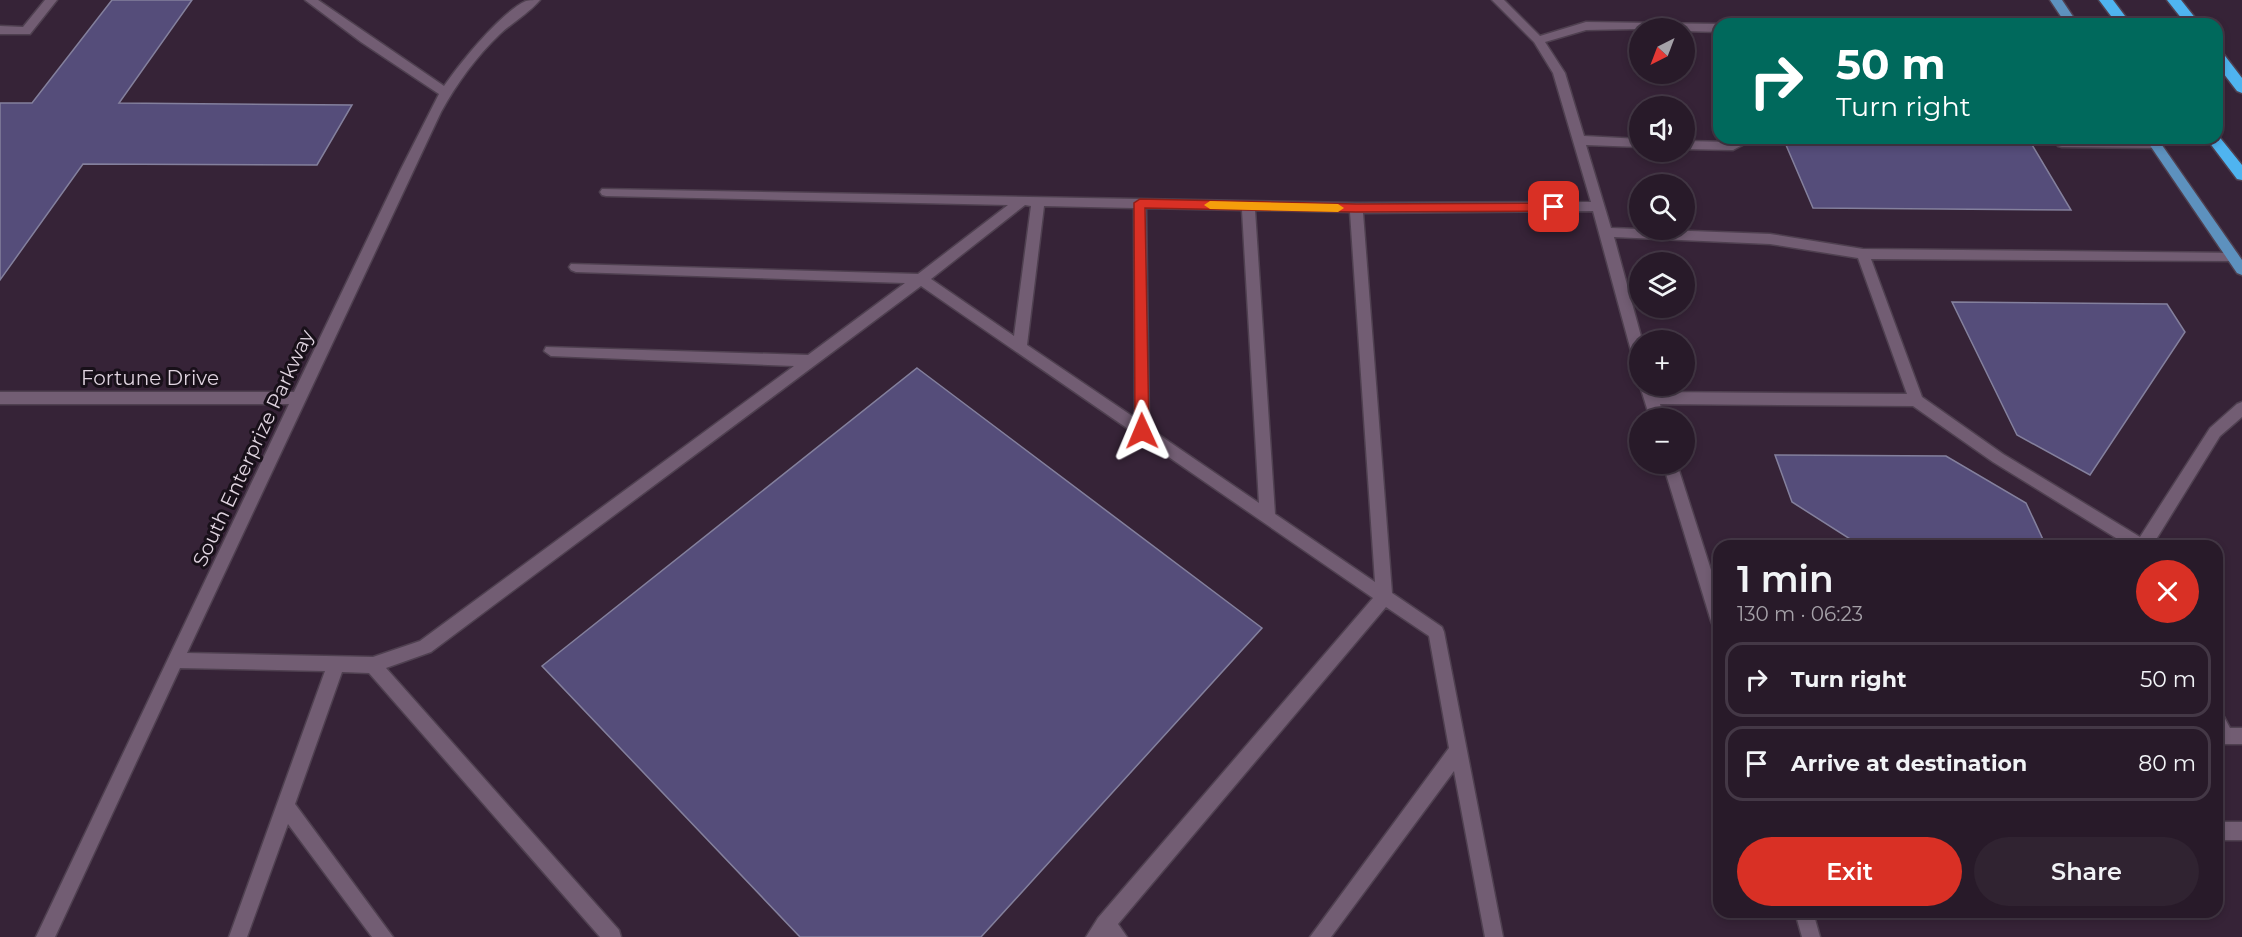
<!DOCTYPE html>
<meta charset="utf-8">
<style>
body{margin:0;font-family:Montserrat,sans-serif;background:#302331;color:#f1f3f6;height:100vh;display:flex;flex-direction:column;font-size:22px;white-space:nowrap}
*{box-sizing:border-box;margin:0}
p{font-size:20px;color:#a5a1a8}
.icon{flex:none;width:33px;height:33px;fill:none;stroke:currentColor;stroke-width:2;stroke-linecap:round;stroke-linejoin:round}
.map{position:relative;flex:1;overflow:hidden}
.panel{position:absolute;left:1713px;top:540px;width:510px;height:378px;display:flex;flex-direction:column;background:#281a29;border-radius:18px;box-shadow:0 3px 9px #0003,0 0 0 2px #443846}
.panel>*{flex:none}
.banner{position:absolute;left:1713px;top:18px;width:510px;height:126px;border-radius:18px;box-shadow:0 3px 9px #0003,0 0 0 2px #443846;background:#00695c;color:#fff;overflow:hidden}
.needle{width:39px;rotate:222deg}
.buttons{position:absolute;left:1629px;top:18px;display:grid;gap:12px}
.buttons a{display:grid;place-items:center;width:66px;height:66px;border-radius:50%;background:#281a29;box-shadow:0 3px 9px #0003,0 0 0 2px #443846;font-size:30px}
.pin{position:absolute;display:grid;place-items:center;width:51px;height:51px;color:#fff;margin:-26px;border-radius:12px;box-shadow:0 3px 9px #0006}
.me{position:absolute;width:66px;margin:-33px;rotate:359deg;stroke-linejoin:round;filter:drop-shadow(0 0 4px #0008)}
.turn{display:flex;align-items:center;gap:21px;height:126px;padding:0 24px;font-size:27px}
.turn .icon{width:78px;height:78px;stroke-width:2.5}
.turn b{display:block;font-size:42px;line-height:51px}
.round{display:grid;place-items:center;flex:none;width:63px;height:63px;border-radius:32px;background:#302331}
.head{display:flex;align-items:center;justify-content:space-between;height:102px;padding:0 24px}
h1{font-size:36px;font-weight:600;line-height:45px}
.primary-button{display:flex;gap:12px;margin-top:auto;padding:12px 24px}
.primary-button a{flex:1;height:69px;border-radius:36px;background:#d93025;color:#fff;font-size:24px;font-weight:600;line-height:69px;text-align:center}
.primary-button a+a{background:#302331;color:#f1f3f6}
ul{padding:0;list-style:none}
li{display:flex;align-items:center;gap:18px;height:75px;margin:0 12px 9px;padding:0 12px;border:3px solid #443846;border-radius:18px}
li div{flex:1}
li b{display:block;font-size:22px}
li em{font-style:normal}
.map>svg:first-child{display:block}
.building{fill:#554d7a;stroke:#84809d;stroke-width:1.5}
.lines{fill:none;stroke-linecap:round;stroke-linejoin:round}
.minor-casing{stroke:#4f4050;stroke-width:3}
.major-casing{stroke:#4f4050;stroke-width:3}
.highway-casing{stroke:#4f4050;stroke-width:3}
.minor{fill:#725d73;fill-rule:evenodd}
.major{fill:#5d91be;fill-rule:evenodd}
.highway{fill:#4fb4f0;fill-rule:evenodd}
.route{fill:#d93025;stroke:#8d1f18;stroke-width:1.5}
.slow{fill:#f59e0b}
.labels{text-anchor:middle;stroke-width:6;stroke-linejoin:round;paint-order:stroke}
.street-label{font-size:20px;fill:#dfd3df;stroke:#181019}
</style>
<div class="map">
<svg width="2242" height="937" viewBox="0 0 2242 937">
<rect width="100%" height="100%" fill="#362337"/>
<g class="building">
<polygon points="112,0 192,0 119,103 352,105 317,165 83,164 0,280 0,103 32,103"/>
<polygon points="1783,138 2028,138 2071,210 1813,208"/>
<polygon points="1952,302 2167,304 2185,332 2090,475 2017,435"/>
<polygon points="917,368 1262,628 981,937 800,937 542,666"/>
<polygon points="1775,455 1946,456 2026,503 2046,546 1861,546 1792,502"/>
</g>
<g class="lines">
<defs>
<g id="minor">
<polygon points="45,0 57,0 30,34 0,34 0,26 23,27"/>
<path d="M 305,0 L 318,0 L 444,86 C 460,63 501,12 526,1 C 529,0 535,0 540,0 C 529,13 513,22 500,34 C 476,57 457,83 441,112 L 187,653 L 373,657 L 420,641 L 794,366 L 551,356 L 544,351 L 546,347 L 808,355 L 905,283 L 576,272 L 571,270 L 569,267 L 571,264 L 918,274 L 1008,205 L 606,196 L 602,195 L 600,192 L 602,189 L 1356,203 L 1591,202 L 1553,73 L 1534,42 L 1492,0 L 1504,0 L 1540,36 L 1586,22 L 1719,24 L 1719,32 L 1684,31 L 1684,28 L 1586,30 L 1545,42 L 1565,73 L 1584,136 L 1640,139 L 1640,147 L 1586,145 L 1611,228 L 1770,234 L 1863,249 L 2237,253 L 2239,256 L 2237,259 L 2232,261 L 1871,259 L 1922,397 L 2003,454 L 2140,537 L 2210,428 L 2237,404 L 2242,402 L 2242,417 L 2220,436 L 2152,546 L 2129,546 L 1993,462 L 1913,406 L 1660,404 L 1664,418 L 1650,418 L 1640,386 L 1654,386 L 1656,392 L 1907,394 L 1858,258 L 1770,244 L 1614,237 L 1642,340 L 1640,340 L 1640,363 L 1633,358 L 1593,211 L 1363,213 L 1392,593 L 1442,627 L 1444,632 L 1503,937 L 1485,937 L 1454,771 L 1331,937 L 1310,937 L 1449,748 L 1429,636 L 1386,607 L 1118,924 L 1127,937 L 1086,937 L 1098,918 L 1373,598 L 921,286 L 431,652 L 386,668 L 619,930 L 621,937 L 600,937 L 369,673 L 342,672 L 295,804 L 393,937 L 372,937 L 288,824 L 247,937 L 229,937 L 325,671 L 180,668 L 55,937 L 36,937 L 289,404 L 0,404 L 0,392 L 294,392 L 400,171 L 439,94 L 361,42 ZM 1025,205 L 1031,206 L 1014,336 L 931,279 ZM 1044,206 L 1134,208 L 1135,418 L 1027,345 ZM 1146,208 L 1242,210 L 1259,503 L 1149,428 ZM 1255,210 L 1350,212 L 1375,582 L 1275,514 Z"/>
<polygon points="1739,138 1756,138 1733,150 1684,149 1684,141 1731,142"/>
<polygon points="2054,138 2155,140 2161,144 2155,148 2062,147 2058,146"/>
<polygon points="1663,464 1677,464 1719,595 1719,628 1713,626 1711,621"/>
<polygon points="2217,713 2223,715 2230,728 2242,728 2242,744 2217,744"/>
<rect x="2217" y="822" width="25" height="18"/>
<polygon points="1795,912 1813,912 1820,937 1802,937"/>
</g>
<g id="major">
<polygon points="2050,0 2062,0 2078,24 2066,24"/>
<polygon points="2145,138 2157,138 2242,260 2242,275 2237,273"/>
</g>
<g id="highway">
<polygon points="2099,0 2113,0 2131,24 2117,24"/>
<polygon points="2167,0 2181,0 2200,24 2186,24"/>
<polygon points="2217,51 2222,52 2242,78 2242,93 2237,91 2217,65"/>
<polygon points="2217,134 2242,165 2242,180 2237,179 2206,138 2217,138"/>
</g>
</defs>
<use href="#minor" class="minor-casing"/>
<use href="#major" class="major-casing"/>
<use href="#highway" class="highway-casing"/>
<use href="#minor" class="minor"/>
<use href="#major" class="major"/>
<use href="#highway" class="highway"/>
</g>
<polygon class="route" points="1140,199 1356,204 1554,203 1560,207 1554,211 1356,212 1145,208 1149,431 1142,436 1135,431 1134,203"/>
<polygon class="slow" points="1210,201 1338,204 1344,208 1338,212 1210,209 1204,205"/>
<g class="labels">
<g class="street-label">
<text x="150" y="385">Fortune Drive</text>
<text transform="translate(253 448) rotate(-65)" y="7">South Enterprize Parkway</text>
</g>
</g>
</svg>
<div class="buttons">
<a><svg class="needle" viewBox="-14 -14 28 28"><path d="M0-13l5 13h-10z" fill="#e53935"/><path d="M0 13l5-13h-10z" fill="#a5a1a8"/></svg></a>
<a><svg class="icon" aria-label="sound" viewBox="0 0 24 24"><path d="M4 9h4l5-4v14l-5-4H4zM17 9q2 3 0 6"/></svg></a>
<a><svg class="icon" aria-label="search" viewBox="0 0 24 24"><circle cx="10" cy="10" r="6"/><path d="M15 15l6 6"/></svg></a>
<a><svg class="icon" aria-label="layers" viewBox="0 0 24 24"><path d="M12 4l9 5-9 5-9-5zM3 14l9 5 9-5"/></svg></a>
<a>+</a>
<a>−</a>
</div>
<div class="pin" style="left:1554px;top:207px;background:#d93025"><svg class="icon" aria-label="arrive" viewBox="0 0 24 24"><path d="M6 21V4h12l-3 4 3 4H6"/></svg></div>
<svg class="me" style="left:1142px;top:431px" viewBox="-20 -20 40 40"><path d="M0-17L14 15 0 8-14 15z" fill="#d93025" stroke="#fff" stroke-width="4"/></svg>
<div class="banner">
<div class="turn"><svg class="icon" aria-label="right" viewBox="0 0 24 24"><path d="M7 20v-9h11M14 6l5 5-5 5"/></svg><div><b>50 m</b>Turn right</div></div>
</div>
<section class="panel">
<div class="head"><div><h1>1 min</h1><p>130 m · 06:23</p></div><a class="round" style="background:#d93025;color:#fff"><svg class="icon" aria-label="close" viewBox="0 0 24 24"><path d="M6 6l12 12M18 6L6 18"/></svg></a></div>
<ul>
<li><svg class="icon" aria-label="right" viewBox="0 0 24 24"><path d="M7 20v-9h11M14 6l5 5-5 5"/></svg><div><b>Turn right</b></div><em>50 m</em></li>
<li><svg class="icon" aria-label="arrive" viewBox="0 0 24 24"><path d="M6 21V4h12l-3 4 3 4H6"/></svg><div><b>Arrive at destination</b></div><em>80 m</em></li>
</ul>
<div class="primary-button"><a>Exit</a><a>Share</a></div>
</section>
</div>
